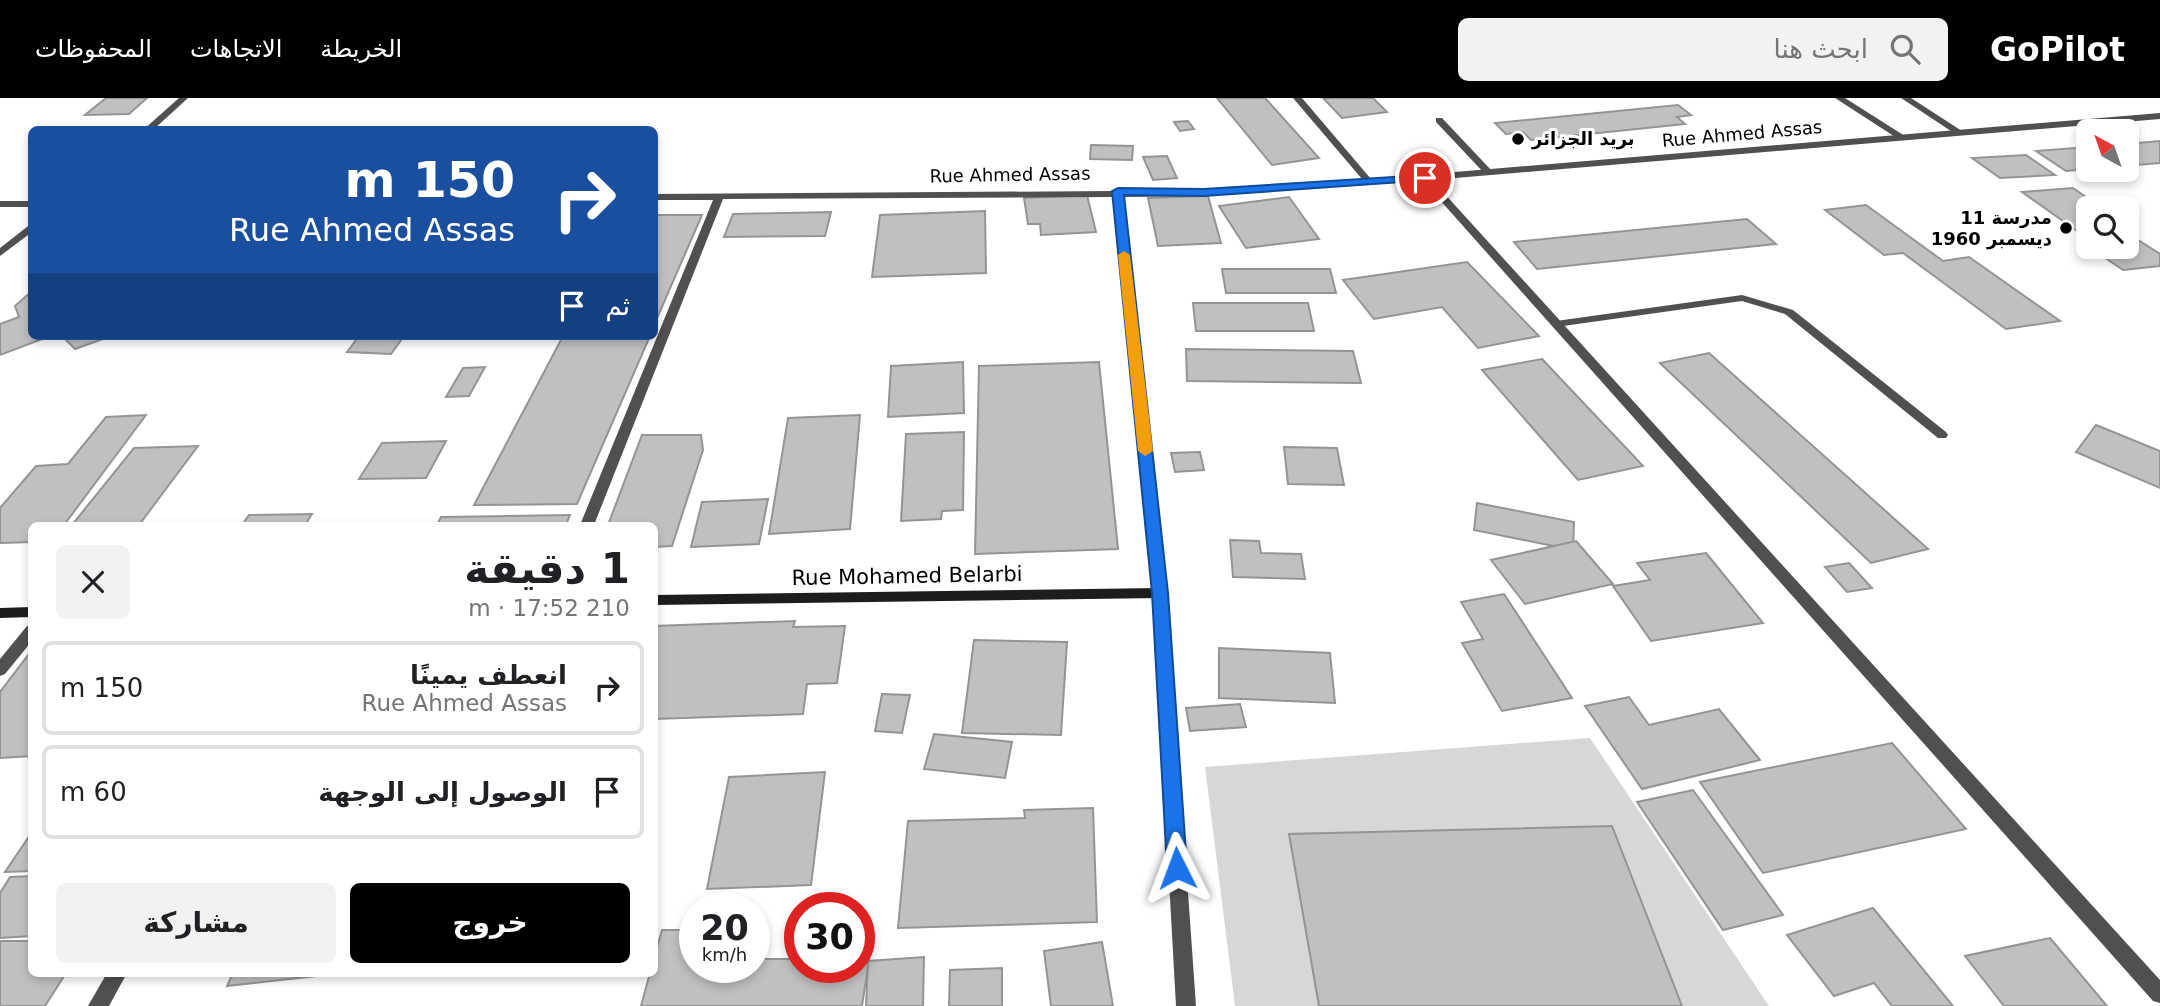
<!DOCTYPE html>
<html lang="ar">
<meta charset="utf-8">
<style>
body{margin:0;font-family:"DejaVu Sans","Noto Sans Arabic",sans-serif;background:#f2f2f2;color:#202124;direction:rtl;height:100vh;display:flex;flex-direction:column;font-size:26px;white-space:nowrap}
*{box-sizing:border-box;margin:0}
p{font-size:23px;color:#757577}
.icon{flex:none;width:38px;height:38px;fill:none;stroke:currentColor;stroke-width:2;stroke-linecap:round;stroke-linejoin:round}
.map{position:relative;flex:1;overflow:hidden;direction:ltr}
.drawer{position:absolute;left:28px;top:424px;width:630px;height:455px;display:flex;flex-direction:column;background:#fff;border-radius:10px;box-shadow:0 4px 10px #0003;direction:rtl}
.drawer>*{flex:none}
.banner{position:absolute;left:28px;top:28px;width:630px;height:214px;border-radius:10px;box-shadow:0 4px 10px #0003;direction:rtl;background:#1a4fa0;color:#fff;overflow:hidden}
.needle{width:46px;rotate:320deg}
.tools{position:absolute;left:2076px;top:21px;display:grid;gap:14px}
.tools a{display:grid;place-items:center;width:63px;height:63px;border-radius:10px;background:#fff;box-shadow:0 4px 10px #0003;font-size:35px}
.speed{position:absolute;left:679px;top:794px;display:flex;gap:14px;font-size:35px;font-weight:700;text-align:center}
.speed>*{display:grid;place-content:center;width:91px;height:91px;border-radius:50%;background:#fff;box-shadow:0 4px 10px #0003;line-height:1}
.speed small{font-size:18px;font-weight:400}
.speed .limit{border:10px solid #d22;background:#fff;color:#111}
.pin{position:absolute;display:grid;place-items:center;width:60px;height:60px;color:#fff;margin:-30px;border:4px solid #fff;border-radius:50%;box-shadow:0 2px 7px #0007}
.me{position:absolute;width:77px;margin:-38px;rotate:357deg;stroke-linejoin:round;filter:drop-shadow(0 0 5px #0008)}
.turn{display:flex;align-items:center;gap:24px;height:147px;padding:0 28px;font-size:32px}
.turn .icon{width:91px;height:91px;stroke-width:2.5}
.turn b{display:block;font-size:49px;line-height:60px}
.then{display:flex;align-items:center;height:66px;padding:0 28px;background:#0003;gap:14px;font-size:26px}
.round{display:grid;place-items:center;flex:none;width:74px;height:74px;border-radius:10px;background:#f2f2f2}
.headline{display:flex;align-items:center;justify-content:space-between;height:119px;padding:0 28px}
h1{font-size:42px;font-weight:700;line-height:52px}
.primary-button{display:flex;gap:14px;margin-top:auto;padding:14px 28px}
.primary-button a{flex:1;height:80px;border-radius:10px;background:#000;color:#fff;font-size:28px;font-weight:700;line-height:80px;text-align:center}
.primary-button a+a{background:#f2f2f2;color:#202124}
ul{padding:0;list-style:none}
li{display:flex;align-items:center;gap:21px;height:94px;margin:0 14px 10px;padding:0 14px;border:4px solid #e0e0e0;border-radius:10px}
li div{flex:1}
li b{display:block;font-size:26px}
li em{font-style:normal}
header{display:flex;align-items:center;gap:42px;box-sizing:border-box;height:98px;padding:0 35px;background:#000;color:#fff}
header strong{font-size:33px}
nav{display:flex;gap:38px;margin-inline-start:auto;font-size:24px}
.search{width:490px;height:63px;background:#f2f2f2;display:flex;align-items:center;gap:18px;box-sizing:border-box;padding:0 24px;border-radius:10px;color:#757577;font-size:26px}
.map>svg:first-child{display:block}
.green{fill:#d7d7d7}
.building{fill:#c0c0c0;stroke:#949494;stroke-width:2}
.lines{fill:none;stroke-linecap:round;stroke-linejoin:round}
.lane{fill:#505050;fill-rule:evenodd}
.street{fill:#505050;fill-rule:evenodd}
.secondary{fill:#1d1d1d;fill-rule:evenodd}
.route{fill:#1a73e8;stroke:#114b97;stroke-width:2}
.slow{fill:#f59e0b}
.poi-dot{fill:#000;stroke:#fff;stroke-width:2.5}
.labels{text-anchor:middle;stroke-width:6;stroke-linejoin:round;paint-order:stroke}
.far-street-label{font-size:18px;fill:#000;stroke:#fff}
.far-poi-label{font-size:18px;font-weight:bold;fill:#000;stroke:#fff;text-anchor:start}
.street-label{font-size:21px;fill:#000;stroke:#fff}
</style>
<header>
<strong>GoPilot</strong>
<div class="search"><svg class="icon" aria-label="search" viewBox="0 0 24 24"><circle cx="10" cy="10" r="6"/><path d="M15 15l6 6"/></svg>ابحث هنا</div>
<nav><a>الخريطة</a><a>الاتجاهات</a><a>المحفوظات</a></nav>
</header>
<div class="map">
<svg width="2160" height="908" viewBox="0 0 2160 908">
<rect width="100%" height="100%" fill="#fff"/>
<polygon class="green" points="1590,640 1769,908 1235,908 1205,669"/>
<g class="building">
<polygon points="106,0 147,0 129,16 85,17"/>
<polygon points="1217,0 1265,0 1319,60 1272,67"/>
<polygon points="1323,0 1373,0 1387,14 1342,20"/>
<polygon points="1678,7 1691,17 1677,19 1685,26 1531,42 1523,34 1506,36 1495,25"/>
<polygon points="1188,23 1194,31 1180,33 1174,24"/>
<polygon points="2160,43 2160,65 2126,68 2126,46"/>
<polygon points="1091,47 1133,48 1132,62 1090,61"/>
<polygon points="2088,49 2088,71 2066,73 2036,53"/>
<polygon points="2026,57 2055,77 2000,80 1972,60"/>
<polygon points="1167,58 1177,80 1153,82 1143,59"/>
<polygon points="2073,90 2102,110 2088,110 2088,138 2084,138 2022,94"/>
<polygon points="1087,97 1096,134 1041,137 1040,126 1028,126 1024,100"/>
<polygon points="1208,98 1221,145 1158,148 1148,100"/>
<polygon points="1289,99 1319,141 1246,150 1219,108"/>
<polygon points="1866,107 1943,163 1969,159 2060,223 2006,231 1903,155 1884,157 1825,112"/>
<polygon points="985,113 986,175 872,179 880,117"/>
<polygon points="831,114 825,138 724,139 733,116"/>
<polygon points="654,117 702,117 654,227"/>
<polygon points="1747,121 1776,146 1537,171 1514,144"/>
<polygon points="2135,140 2160,156 2160,168 2123,172 2089,149 2126,149 2126,141"/>
<polygon points="1467,164 1539,238 1478,250 1442,209 1374,221 1343,182"/>
<polygon points="1222,171 1330,171 1336,195 1226,195"/>
<polygon points="32,193 32,238 50,238 0,257 0,226 19,219 15,208"/>
<polygon points="1193,205 1308,205 1314,233 1196,233"/>
<polygon points="62,238 111,238 75,251"/>
<polygon points="359,238 404,238 391,256 347,254"/>
<polygon points="563,238 650,238 577,406 474,407"/>
<polygon points="1186,251 1353,253 1361,285 1187,283"/>
<polygon points="1709,255 1928,451 1871,465 1660,265"/>
<polygon points="1542,261 1643,368 1578,382 1482,272"/>
<polygon points="963,264 964,315 888,319 891,268"/>
<polygon points="1099,264 1118,451 975,456 979,268"/>
<polygon points="485,269 469,298 446,299 463,270"/>
<polygon points="146,317 64,427 32,427 32,444 0,445 0,410 36,368 68,366 106,319"/>
<polygon points="860,317 850,431 769,436 788,320"/>
<polygon points="2096,327 2160,353 2160,390 2076,354"/>
<polygon points="964,334 963,412 942,413 941,421 901,423 906,336"/>
<polygon points="642,337 701,337 703,352 672,448 654,449 654,427 608,427"/>
<polygon points="446,343 426,380 359,381 382,345"/>
<polygon points="198,348 139,427 72,427 134,350"/>
<polygon points="1284,349 1337,350 1344,387 1288,386"/>
<polygon points="1200,354 1204,372 1175,374 1171,355"/>
<polygon points="768,401 759,446 691,449 702,404"/>
<polygon points="1477,405 1574,424 1573,452 1474,432"/>
<polygon points="312,416 305,427 242,427 249,417"/>
<polygon points="570,417 566,427 437,427 441,419"/>
<polygon points="1230,442 1259,443 1261,455 1301,456 1305,481 1233,479"/>
<polygon points="1576,443 1613,486 1525,506 1491,462"/>
<polygon points="1706,455 1763,525 1651,543 1613,488 1650,482 1637,465"/>
<polygon points="1849,465 1872,490 1847,494 1825,469"/>
<polygon points="1504,496 1572,600 1502,613 1462,545 1483,541 1461,504"/>
<polygon points="795,523 793,529 845,528 837,585 807,586 803,616 654,621 654,528"/>
<polygon points="974,542 1067,544 1061,637 962,635"/>
<polygon points="1219,550 1330,555 1335,605 1219,600"/>
<polygon points="32,552 32,658 0,660 0,594"/>
<polygon points="882,596 910,597 902,635 875,633"/>
<polygon points="1629,599 1649,627 1719,611 1760,662 1642,691 1585,608"/>
<polygon points="1240,606 1246,629 1190,633 1186,610"/>
<polygon points="934,636 1012,644 1005,680 924,671"/>
<polygon points="1892,645 1966,731 1763,775 1700,684"/>
<polygon points="825,674 811,787 707,791 729,679"/>
<polygon points="1693,692 1783,817 1723,832 1637,704"/>
<polygon points="1093,710 1097,824 898,830 908,723 1025,720 1024,712"/>
<polygon points="1612,728 1682,908 1319,908 1289,736"/>
<polygon points="32,734 32,773 5,774"/>
<polygon points="32,778 32,838 0,840 0,795 10,779"/>
<polygon points="1873,810 1953,908 1892,908 1874,885 1834,898 1787,837"/>
<polygon points="662,832 695,832 695,870 754,870 754,861 800,861 800,870 859,870 859,862 869,862 862,908 641,908 650,875 654,875 654,860"/>
<polygon points="2050,840 2107,908 2004,908 1965,858"/>
<polygon points="0,843 32,843 32,875 66,875 45,908 0,908"/>
<polygon points="1102,844 1113,908 1051,908 1044,853"/>
<polygon points="924,859 923,908 866,908 868,863"/>
<polygon points="1002,870 1002,908 949,908 950,872"/>
<polygon points="233,875 317,875 316,878 227,888"/>
</g>
<g class="lines">
<g class="lane">
<polygon points="1835,0 1845,0 1908,40 1900,42"/>
<polygon points="1901,0 1911,0 1965,35 1957,37"/>
<polygon points="1436,20 1442,20 1492,73 1492,77 1486,77 1436,24"/>
<polygon points="1742,197 1793,212 1946,334 1948,337 1946,340 1938,340 1785,216 1742,203 1556,229 1550,226 1556,223"/>
</g>
<g class="street">
<polygon points="179,0 188,0 153,32 143,32"/>
<polygon points="1293,0 1302,0 1371,81 2160,15 2160,21 1432,82 2160,882 2160,905 2153,903 1423,83 1204,98 1123,99 1167,495 1196,908 1176,908 1153,495 1114,99 723,101 594,427 580,427 713,102 654,102 654,96 1113,93 1118,90 1123,93 1204,92 1362,81"/>
<rect x="0" y="103" width="32" height="6"/>
<polygon points="32,125 32,134 0,158 0,150"/>
<polygon points="32,527 32,543 5,576 0,578 0,561 27,528"/>
<polygon points="107,875 127,875 109,908 88,908"/>
</g>
<g class="secondary">
<polygon points="1160,490 1165,491 1167,495 1165,499 1160,500 654,507 654,497"/>
<polygon points="32,509 32,519 0,520 0,510"/>
</g>
</g>
<polygon class="route" points="1425,77 1429,78 1429,82 1204,98 1124,97 1168,495 1187,770 1184,777 1177,779 1170,777 1167,770 1152,495 1112,93 1118,90 1204,91"/>
<polygon class="slow" points="1124,153 1130,157 1153,353 1145,358 1138,353 1118,157"/>
<g class="poi-dot">
<circle cx="1518" cy="41" r="7"/>
<circle cx="2066" cy="130" r="7"/>
</g>
<g class="labels">
<g class="far-street-label">
<text transform="translate(1742 36) rotate(-5)" y="6">Rue Ahmed Assas</text>
<text transform="translate(1010 77) rotate(-1)" y="6">Rue Ahmed Assas</text>
</g>
<g class="far-poi-label">
<text x="1532" y="47">بريد الجزائر</text>
<text x="2052" y="126" text-anchor="end">مدرسة 11<tspan x="2052" dy="21">ديسمبر 1960</tspan></text>
</g>
<g class="street-label">
<text transform="translate(907 478) rotate(-1)" y="7">Rue Mohamed Belarbi</text>
</g>
</g>
</svg>
<div class="tools">
<a><svg class="needle" viewBox="-14 -14 28 28"><path d="M0-13l5 13h-10z" fill="#e53935"/><path d="M0 13l5-13h-10z" fill="#757577"/></svg></a>
<a><svg class="icon" aria-label="search" viewBox="0 0 24 24"><circle cx="10" cy="10" r="6"/><path d="M15 15l6 6"/></svg></a>
</div>
<div class="speed"><div>20<small>km/h</small></div><div class="limit">30</div></div>
<div class="pin" style="left:1425px;top:80px;background:#d93025"><svg class="icon" aria-label="arrive" viewBox="0 0 24 24"><path d="M6 21V4h12l-3 4 3 4H6"/></svg></div>
<svg class="me" style="left:1177px;top:770px" viewBox="-20 -20 40 40"><path d="M0-17L14 15 0 8-14 15z" fill="#1a73e8" stroke="#fff" stroke-width="4"/></svg>
<div class="banner">
<div class="turn"><svg class="icon" aria-label="right" viewBox="0 0 24 24"><path d="M7 20v-9h11M14 6l5 5-5 5"/></svg><div><b>150 m</b>Rue Ahmed Assas</div></div>
<div class="then">ثم<svg class="icon" aria-label="arrive" viewBox="0 0 24 24"><path d="M6 21V4h12l-3 4 3 4H6"/></svg></div>
</div>
<section class="drawer">
<div class="headline"><div><h1>1 دقيقة</h1><p>210 m · 17:52</p></div><a class="round"><svg class="icon" aria-label="close" viewBox="0 0 24 24"><path d="M6 6l12 12M18 6L6 18"/></svg></a></div>
<ul>
<li><svg class="icon" aria-label="right" viewBox="0 0 24 24"><path d="M7 20v-9h11M14 6l5 5-5 5"/></svg><div><b>انعطف يمينًا</b><p>Rue Ahmed Assas</p></div><em>150 m</em></li>
<li><svg class="icon" aria-label="arrive" viewBox="0 0 24 24"><path d="M6 21V4h12l-3 4 3 4H6"/></svg><div><b>الوصول إلى الوجهة</b></div><em>60 m</em></li>
</ul>
<div class="primary-button"><a>خروج</a><a>مشاركة</a></div>
</section>
</div>
